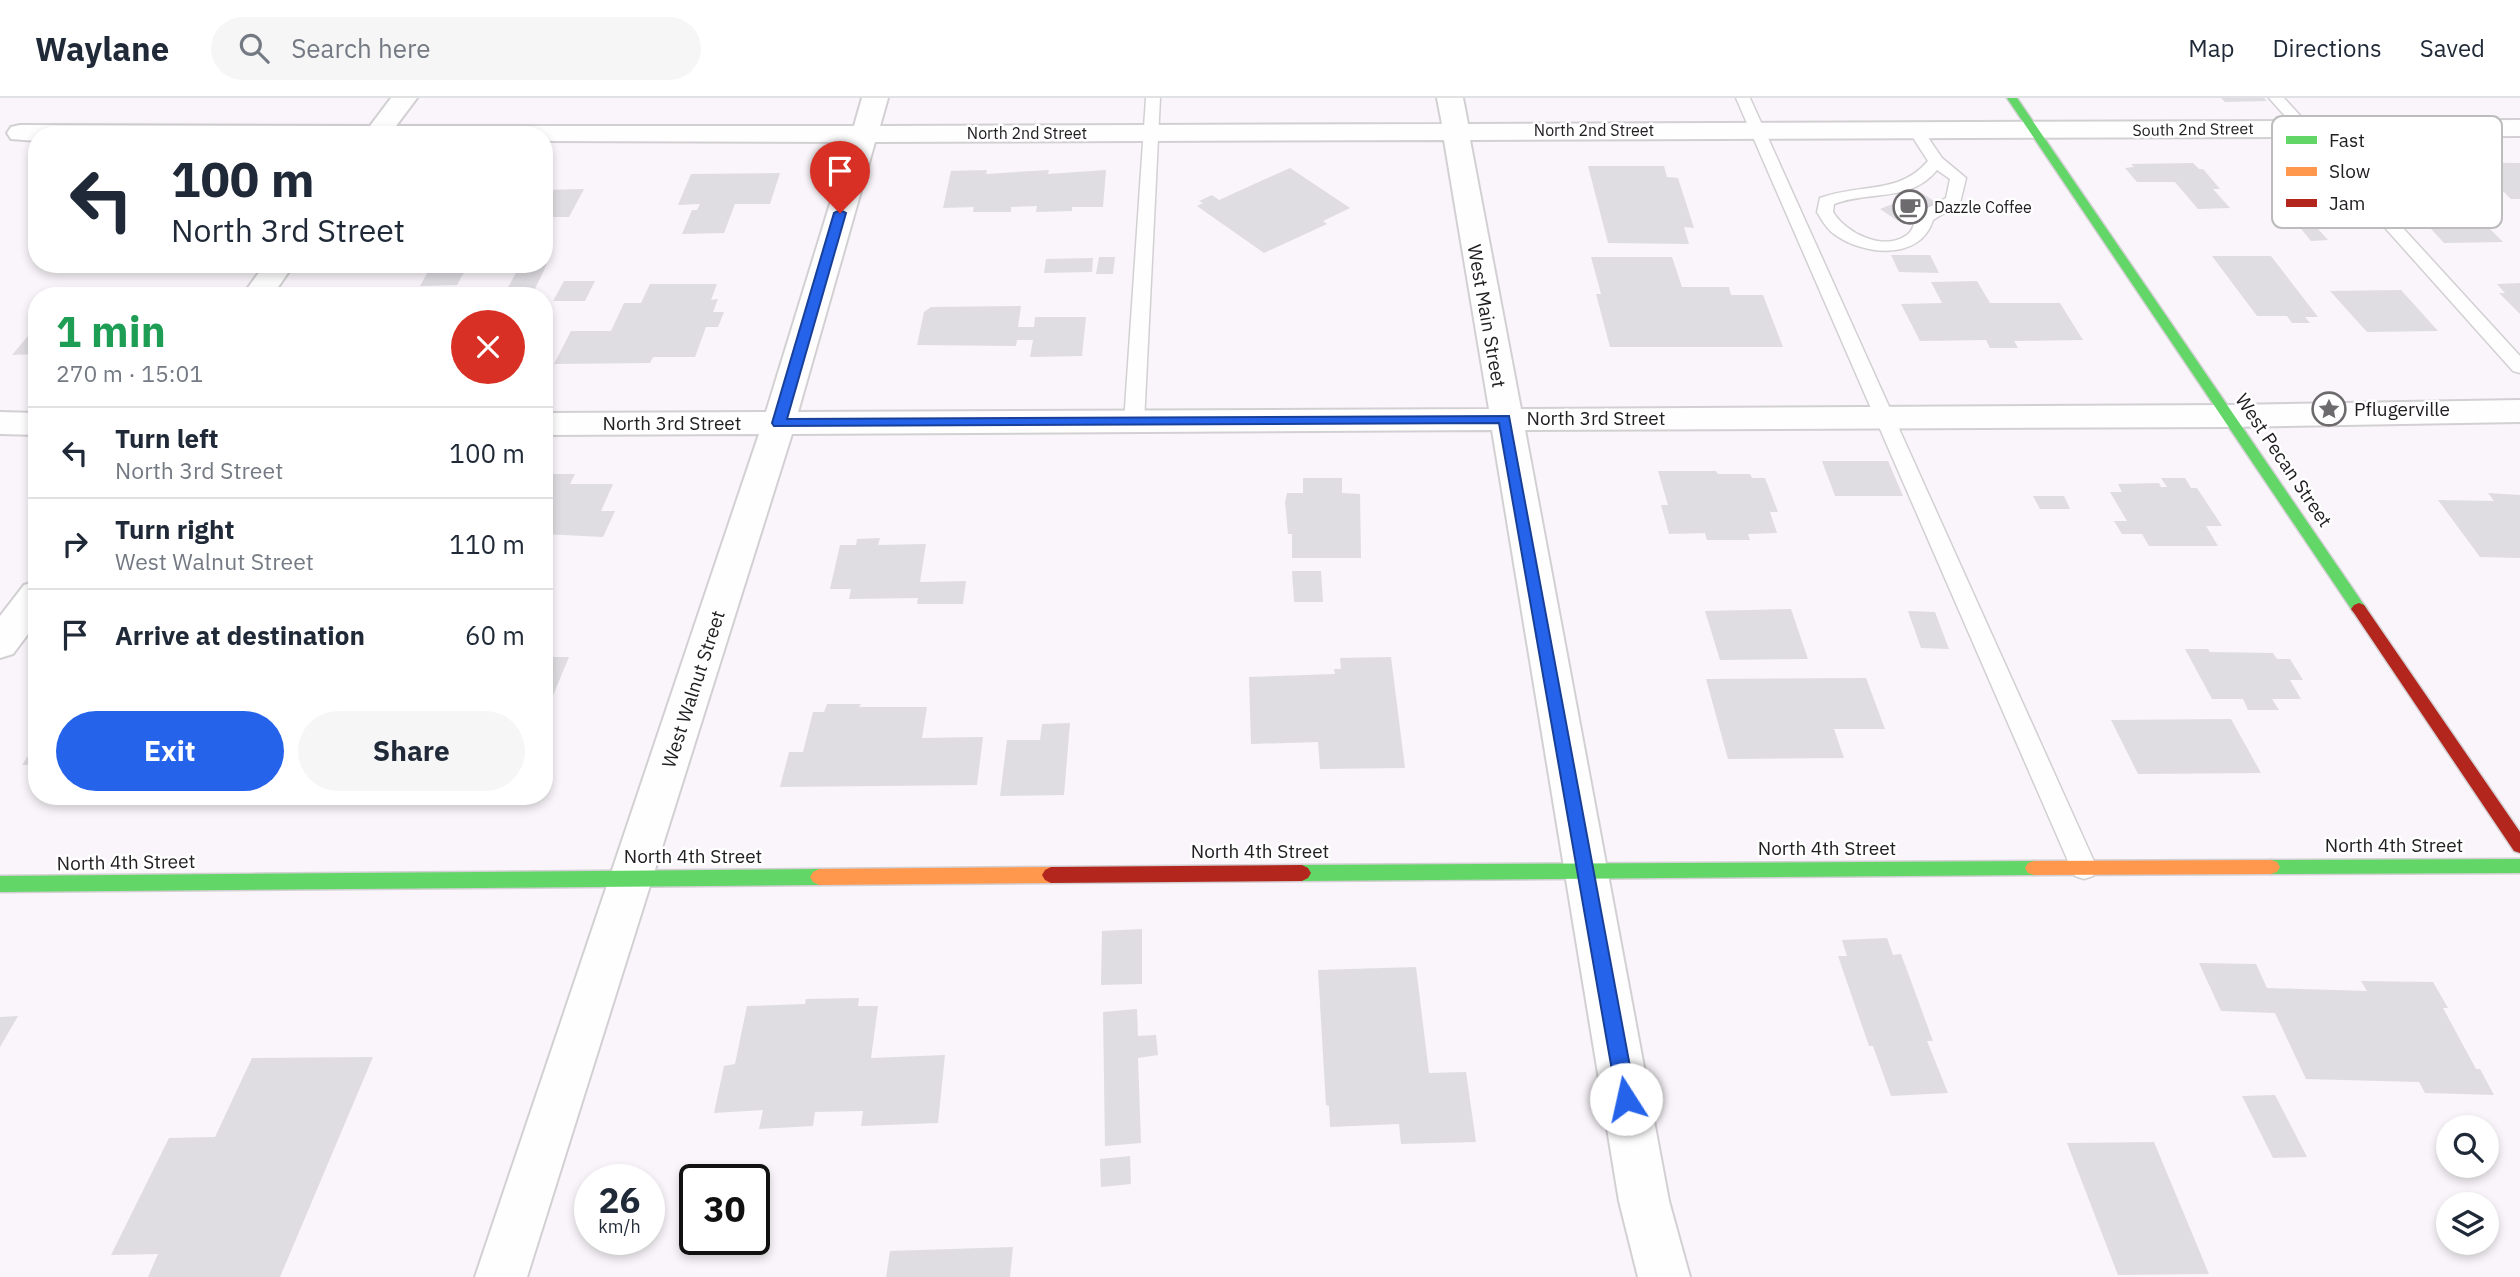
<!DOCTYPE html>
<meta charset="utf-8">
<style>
body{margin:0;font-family:"IBM Plex Sans",sans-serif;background:#f6f6f7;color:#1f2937;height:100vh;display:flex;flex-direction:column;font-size:26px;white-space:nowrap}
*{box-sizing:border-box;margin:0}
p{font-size:23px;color:#747a83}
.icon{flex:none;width:38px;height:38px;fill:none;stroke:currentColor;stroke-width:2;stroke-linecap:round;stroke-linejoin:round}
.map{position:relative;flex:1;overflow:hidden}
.side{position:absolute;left:28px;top:189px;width:525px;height:518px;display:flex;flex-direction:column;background:#fff;border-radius:28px;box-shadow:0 4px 10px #0003}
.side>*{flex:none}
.guide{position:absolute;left:28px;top:28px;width:525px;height:147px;border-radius:28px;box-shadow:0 4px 10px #0003;background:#fff;color:#1f2937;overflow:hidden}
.fabs{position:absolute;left:2436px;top:1017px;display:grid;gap:14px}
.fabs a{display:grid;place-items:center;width:63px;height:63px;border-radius:50%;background:#fff;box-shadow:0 4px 10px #0003;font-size:35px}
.speed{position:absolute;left:574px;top:1066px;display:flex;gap:14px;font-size:35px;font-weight:700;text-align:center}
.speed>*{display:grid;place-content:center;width:91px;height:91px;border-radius:50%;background:#fff;box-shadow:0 4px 10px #0003;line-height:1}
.speed small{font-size:18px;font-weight:400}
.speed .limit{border:4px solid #111;border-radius:10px;background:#fff;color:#111}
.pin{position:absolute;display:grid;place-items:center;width:60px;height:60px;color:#fff;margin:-72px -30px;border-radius:50% 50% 50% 0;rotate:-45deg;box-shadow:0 0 7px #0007}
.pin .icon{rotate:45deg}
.me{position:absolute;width:77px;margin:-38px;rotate:350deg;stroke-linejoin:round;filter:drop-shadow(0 0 5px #0008)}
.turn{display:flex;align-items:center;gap:24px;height:147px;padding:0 28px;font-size:32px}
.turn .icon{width:91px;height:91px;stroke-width:2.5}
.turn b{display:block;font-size:49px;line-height:60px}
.round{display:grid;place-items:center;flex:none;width:74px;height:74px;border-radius:37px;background:#f6f6f7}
.headline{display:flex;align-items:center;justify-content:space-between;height:119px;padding:0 28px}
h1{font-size:42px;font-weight:700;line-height:52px;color:#1e9e55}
.action{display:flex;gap:14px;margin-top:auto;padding:14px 28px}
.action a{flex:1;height:80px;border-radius:42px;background:#2563eb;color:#fff;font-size:28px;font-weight:700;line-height:80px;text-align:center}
.action a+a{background:#f6f6f7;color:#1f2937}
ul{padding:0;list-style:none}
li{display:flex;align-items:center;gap:21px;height:91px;padding:0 28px;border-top:2px solid #e0e1e3}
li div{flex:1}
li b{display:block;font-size:26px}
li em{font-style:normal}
header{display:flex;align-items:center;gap:42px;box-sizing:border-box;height:98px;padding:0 35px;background:#fff;border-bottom:2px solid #e0e1e3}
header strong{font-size:33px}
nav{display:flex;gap:38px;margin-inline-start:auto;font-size:24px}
.search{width:490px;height:63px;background:#f6f6f7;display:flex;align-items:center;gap:18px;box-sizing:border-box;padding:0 24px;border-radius:38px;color:#747a83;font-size:26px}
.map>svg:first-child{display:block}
.building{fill:#dfdde1}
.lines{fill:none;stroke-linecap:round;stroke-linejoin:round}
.lane-casing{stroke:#d3d0d3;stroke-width:3}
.street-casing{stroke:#d3d0d3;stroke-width:4}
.fast-casing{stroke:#d3d0d3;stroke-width:3}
.slow-casing{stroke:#d3d0d3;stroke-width:3}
.jam-casing{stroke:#d3d0d3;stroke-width:3}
.lane{fill:#fefefe;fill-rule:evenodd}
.street{fill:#fefefe;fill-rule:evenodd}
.fast{fill:#63d668;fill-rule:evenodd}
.slow{fill:#ff974d;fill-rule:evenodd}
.jam{fill:#b3261e;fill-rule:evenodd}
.route{fill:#2563eb;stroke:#184099;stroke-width:2}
.labels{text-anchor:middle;stroke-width:5;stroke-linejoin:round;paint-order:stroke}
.far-street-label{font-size:16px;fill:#232023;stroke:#fff}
.far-poi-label{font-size:16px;fill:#232023;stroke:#fff;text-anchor:start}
.street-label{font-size:19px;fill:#232023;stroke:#fff}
.poi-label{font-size:19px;fill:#232023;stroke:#fff;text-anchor:start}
.key{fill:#fff;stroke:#bdbcbd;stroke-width:2}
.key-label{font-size:19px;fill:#232023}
</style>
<header>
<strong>Waylane</strong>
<div class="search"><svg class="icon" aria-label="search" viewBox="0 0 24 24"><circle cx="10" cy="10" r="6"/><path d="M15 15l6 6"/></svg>Search here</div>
<nav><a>Map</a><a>Directions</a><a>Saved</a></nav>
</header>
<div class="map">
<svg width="2520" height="1179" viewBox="0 0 2520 1179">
<rect width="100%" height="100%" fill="#f9f5fa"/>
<g class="building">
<polygon points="2221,0 2264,0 2267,3 2225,4"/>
<polygon points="2405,64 2520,65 2520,101 2511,101 2502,92 2429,91"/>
<polygon points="2193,65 2199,71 2203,71 2220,91 2213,91 2230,110 2198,111 2175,84 2137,84 2125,70 2134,69 2131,66"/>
<polygon points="1588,68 1664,68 1667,79 1678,80 1694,130 1684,129 1689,146 1608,145"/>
<polygon points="1290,70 1350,110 1323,123 1327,126 1264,155 1197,108 1203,105 1199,103 1212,97 1219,102"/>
<polygon points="987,72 986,76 1049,72 1048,76 1106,72 1103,109 1072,109 1072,113 1036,114 1037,108 1011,109 1011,114 973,114 974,109 943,110 951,73"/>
<polygon points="780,75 770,106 735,106 724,135 682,136 692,112 697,112 700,106 678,107 691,76"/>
<polygon points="584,91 569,119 544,119 544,92"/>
<polygon points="1917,92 1940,107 1898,123 1880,111 1902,102 1898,100"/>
<polygon points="2294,122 2310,122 2328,142 2311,143"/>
<polygon points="2431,131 2490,131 2503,144 2444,145"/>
<polygon points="1891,157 1930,157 1939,175 1899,174"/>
<polygon points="2212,158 2271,158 2318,219 2305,219 2310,225 2292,225 2287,218 2257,218"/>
<polygon points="1099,159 1115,159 1113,176 1096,176"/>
<polygon points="1591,159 1672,159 1682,189 1729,189 1731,197 1763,197 1783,249 1610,249 1596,196 1601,196"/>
<polygon points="1093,160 1092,174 1044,175 1046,161"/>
<polygon points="547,166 532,197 504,197 520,167"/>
<polygon points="467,169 457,187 420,188 430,170"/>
<polygon points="564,183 595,183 585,203 553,203"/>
<polygon points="1977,183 1990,205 2060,205 2083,242 2014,243 2018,250 1990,250 1986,242 1920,243 1901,206 1942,205 1931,184"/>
<polygon points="2520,185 2520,216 2499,195 2505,195 2497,186"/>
<polygon points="650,186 717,186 711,202 718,201 713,214 724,214 718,229 706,229 695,259 653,259 650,265 554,266 571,233 611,233 624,205 641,205"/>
<polygon points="352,192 372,192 368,198 349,198"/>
<polygon points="2401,192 2438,233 2367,234 2330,193"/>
<polygon points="1021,208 1018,229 1034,229 1035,219 1086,219 1082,258 1030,259 1033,242 1017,242 1016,248 917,247 924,214 931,209"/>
<polygon points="33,232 37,232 37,256 12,257"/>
<polygon points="1822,363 1888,363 1903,398 1835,398"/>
<polygon points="1658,373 1716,373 1718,376 1750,376 1752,380 1765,380 1778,414 1770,414 1777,435 1748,436 1750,442 1707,442 1705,435 1669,436 1661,407 1668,407"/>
<polygon points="544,376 575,376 570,386 613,386 601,413 615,413 603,439 544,436"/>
<polygon points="1303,380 1342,380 1342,395 1360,396 1361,460 1292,460 1292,436 1288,436 1285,404 1287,395 1303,395"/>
<polygon points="2161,380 2185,380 2191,390 2197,390 2222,428 2206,428 2218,448 2149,448 2142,436 2122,436 2114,423 2127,423 2110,394 2122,394 2118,386 2159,385 2161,389 2167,389"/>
<polygon points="2488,395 2520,397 2520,460 2480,459 2438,402 2494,403"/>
<polygon points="2033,398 2064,398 2070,411 2040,411"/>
<polygon points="880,440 878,447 926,446 920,484 966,483 963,506 917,506 918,500 849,501 851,491 830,491 840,447 856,447 857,441"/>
<polygon points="1292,473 1321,473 1323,504 1294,504"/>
<polygon points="1791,511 1808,561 1720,562 1705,513"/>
<polygon points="1908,513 1935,514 1949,551 1921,550"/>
<polygon points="2185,551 2208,551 2210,554 2273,555 2277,561 2290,561 2303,582 2290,582 2301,601 2272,601 2279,612 2248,612 2243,601 2212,601"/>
<polygon points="544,559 569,559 544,619"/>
<polygon points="1391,559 1405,670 1320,671 1318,644 1251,646 1249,579 1335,576 1334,571 1341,571 1340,560"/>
<polygon points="1866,580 1885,631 1834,631 1844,660 1728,661 1706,581"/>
<polygon points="827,606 861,606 859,609 927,609 922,640 983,639 977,687 780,689 789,654 803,654 813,614 824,614"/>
<polygon points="2231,621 2261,675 2138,676 2111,622"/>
<polygon points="1070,625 1064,697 1000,698 1007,642 1040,642 1042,626"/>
<polygon points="37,644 37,667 22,667"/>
<polygon points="1142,831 1142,886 1101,887 1102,833"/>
<polygon points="1887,840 1893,857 1901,856 1933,943 1927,943 1948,995 1891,998 1873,948 1869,948 1838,858 1847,858 1842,842"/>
<polygon points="2199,865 2256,866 2267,890 2367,893 2361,883 2433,884 2448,910 2443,910 2476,971 2480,971 2494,997 2425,995 2419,984 2306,981 2275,915 2221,913"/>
<polygon points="1416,869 1429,975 1466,974 1476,1044 1401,1046 1399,1026 1330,1029 1329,1008 1326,1007 1318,872"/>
<polygon points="859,900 858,908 878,908 871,960 945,957 938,1025 861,1028 863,1013 815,1014 813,1028 759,1031 763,1012 714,1015 724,968 735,966 747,908 805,906 806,901"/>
<polygon points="1137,911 1138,938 1156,937 1158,957 1138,960 1141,1045 1105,1048 1103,914"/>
<polygon points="18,918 0,949 0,919"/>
<polygon points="373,959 280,1179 148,1179 158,1156 111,1157 169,1040 215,1039 252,960"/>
<polygon points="2275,997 2307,1059 2273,1060 2242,998"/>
<polygon points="2154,1044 2209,1176 2118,1177 2067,1045"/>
<polygon points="1130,1058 1131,1086 1101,1089 1100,1061"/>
<polygon points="1013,1149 1010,1179 886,1179 890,1153"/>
</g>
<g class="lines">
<defs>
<g id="lane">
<polygon points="1146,0 1160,0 1144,325 1141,329 1127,329 1124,325"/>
<polygon points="1736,0 1750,0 2097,770 2093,778 2084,781 2075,778 2071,770"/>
<polygon points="2269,0 2284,0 2520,258 2520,275 2513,273"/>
<path d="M 1916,27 L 1921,29 L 1942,60 L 1966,80 L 1960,105 L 1933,122 C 1920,164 1862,157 1834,136 C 1826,130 1822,122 1817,114 L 1820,100 C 1861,85 1899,97 1928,63 L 1908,32 ZM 1937,72 L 1950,81 L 1946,100 C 1938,105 1924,110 1918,118 C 1913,125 1914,132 1907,137 C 1883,154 1846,135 1833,114 L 1834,106 C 1871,92 1910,105 1937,72 Z"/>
</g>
<g id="street">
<path d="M 391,0 L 417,0 L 396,28 L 854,28 L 862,0 L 888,0 L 880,28 L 1442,26 L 1437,0 L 1463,0 L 1468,26 L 2520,22 L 2520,38 L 1470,42 L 1521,311 L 2228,307 L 2520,302 L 2520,324 L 2228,329 L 1525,332 L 1669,1103 L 1690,1179 L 1638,1179 L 1619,1103 L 1492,332 L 792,336 L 527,1179 L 475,1179 L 759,336 L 544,337 L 544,315 L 766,314 L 849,44 L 544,43 L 544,37 L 37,37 L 37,43 L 11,41 L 7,35 L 11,29 L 20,27 L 370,28 ZM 1444,42 L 1489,311 L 798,314 L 875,44 Z"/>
<polygon points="265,166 294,166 272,198 242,198"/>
<polygon points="0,314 37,315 37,337 0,336"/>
<polygon points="37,483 37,524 13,556 0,560 0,518 24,487"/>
</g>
<g id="fast">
<polygon points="2007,0 2017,0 2364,507 2367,511 2364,515 2354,515"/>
<polygon points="2520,761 2520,775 2271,776 2265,774 2262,769 2265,764 2271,762"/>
<polygon points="2034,763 2040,765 2043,770 2040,775 2034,777 1302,783 1296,780 1293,775 1296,770 1302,767"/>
<polygon points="819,771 825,774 828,779 825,784 819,787 0,794 0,778"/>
</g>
<g id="slow">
<polygon points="2271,762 2277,764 2280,769 2277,774 2271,776 2034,777 2028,775 2025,770 2028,765 2034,763"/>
<polygon points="1051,769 1057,772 1060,777 1057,782 1051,785 819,787 813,784 810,779 813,774 819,771"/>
</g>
<g id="jam">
<polygon points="2359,505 2364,507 2520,734 2520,755 2514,753 2354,515 2351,511 2354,507"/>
<polygon points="1302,767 1308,770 1311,775 1308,780 1302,783 1051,785 1045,782 1042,777 1045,772 1051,769"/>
</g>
</defs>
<use href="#lane" class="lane-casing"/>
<use href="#street" class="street-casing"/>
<use href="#fast" class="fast-casing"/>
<use href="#slow" class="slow-casing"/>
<use href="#jam" class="jam-casing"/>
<use href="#lane" class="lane"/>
<use href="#street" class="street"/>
<use href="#fast" class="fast"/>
<use href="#slow" class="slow"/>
<use href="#jam" class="jam"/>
</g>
<polygon class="route" points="840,112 846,115 787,321 1509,318 1636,1001 1633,1008 1626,1011 1619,1008 1617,1001 1499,325 774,328 772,325 834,115"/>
<defs>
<symbol id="cafe-ring" viewBox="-11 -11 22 22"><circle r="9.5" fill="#fff" stroke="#6e6b6e" stroke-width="1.5"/><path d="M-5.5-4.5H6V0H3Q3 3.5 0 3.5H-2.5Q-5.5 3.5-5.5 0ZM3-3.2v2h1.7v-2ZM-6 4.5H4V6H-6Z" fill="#6e6b6e"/></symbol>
<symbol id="sight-ring" viewBox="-11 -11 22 22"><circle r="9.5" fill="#fff" stroke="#6e6b6e" stroke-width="1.5"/><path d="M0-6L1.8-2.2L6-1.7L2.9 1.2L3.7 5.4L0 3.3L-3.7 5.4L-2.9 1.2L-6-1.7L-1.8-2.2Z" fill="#6e6b6e"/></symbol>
</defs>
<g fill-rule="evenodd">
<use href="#cafe-ring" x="1891" y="90" width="38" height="38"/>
<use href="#sight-ring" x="2310" y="292" width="38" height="38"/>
</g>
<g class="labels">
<g class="far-street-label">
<text transform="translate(2193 31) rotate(-1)" y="6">South 2nd Street</text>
<text x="1594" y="38">North 2nd Street</text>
<text x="1027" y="41">North 2nd Street</text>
</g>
<g class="far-poi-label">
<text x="1934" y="115">Dazzle Coffee</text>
</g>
<g class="street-label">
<text transform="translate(1487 218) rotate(80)" y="7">West Main Street</text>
<text x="1596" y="327">North 3rd Street</text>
<text x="672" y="332">North 3rd Street</text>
<text transform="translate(2284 362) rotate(56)" y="7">West Pecan Street</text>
<text transform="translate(693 591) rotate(-72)" y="7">West Walnut Street</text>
<text x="2394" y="754">North 4th Street</text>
<text x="1827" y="757">North 4th Street</text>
<text x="1260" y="760">North 4th Street</text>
<text x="693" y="765">North 4th Street</text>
<text transform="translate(126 764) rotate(-1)" y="7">North 4th Street</text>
</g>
<g class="poi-label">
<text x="2354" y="318">Pflugerville</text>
</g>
</g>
<rect x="2272" y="18" width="230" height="112" rx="10" class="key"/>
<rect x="2286" y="38" width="31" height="8" fill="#63d668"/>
<rect x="2286" y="69" width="31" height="9" fill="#ff974d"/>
<rect x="2286" y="101" width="31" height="8" fill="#b3261e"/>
<g class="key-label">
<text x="2329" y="49">Fast</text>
<text x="2329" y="80">Slow</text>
<text x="2329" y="112">Jam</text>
</g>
</svg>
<div class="fabs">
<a><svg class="icon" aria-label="search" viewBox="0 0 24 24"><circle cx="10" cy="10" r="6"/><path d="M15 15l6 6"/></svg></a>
<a><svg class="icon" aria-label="layers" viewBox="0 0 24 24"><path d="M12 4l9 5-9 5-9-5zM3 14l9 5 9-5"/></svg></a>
</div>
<div class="speed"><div>26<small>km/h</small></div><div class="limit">30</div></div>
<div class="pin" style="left:840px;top:115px;background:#d93025"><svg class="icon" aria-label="arrive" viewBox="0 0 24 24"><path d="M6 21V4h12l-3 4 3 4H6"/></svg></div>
<svg class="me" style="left:1626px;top:1001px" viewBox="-20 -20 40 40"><circle r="19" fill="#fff"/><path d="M0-13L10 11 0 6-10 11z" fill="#2563eb"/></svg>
<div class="guide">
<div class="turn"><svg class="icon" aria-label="left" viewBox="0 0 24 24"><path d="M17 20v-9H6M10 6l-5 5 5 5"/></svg><div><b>100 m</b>North 3rd Street</div></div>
</div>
<section class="side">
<div class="headline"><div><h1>1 min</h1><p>270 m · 15:01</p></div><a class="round" style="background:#d93025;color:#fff"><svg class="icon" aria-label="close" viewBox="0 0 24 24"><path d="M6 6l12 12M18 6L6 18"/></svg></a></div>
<ul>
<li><svg class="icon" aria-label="left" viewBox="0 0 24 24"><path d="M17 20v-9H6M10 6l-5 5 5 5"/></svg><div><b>Turn left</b><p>North 3rd Street</p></div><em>100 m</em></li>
<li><svg class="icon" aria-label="right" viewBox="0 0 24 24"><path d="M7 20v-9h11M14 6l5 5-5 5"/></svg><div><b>Turn right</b><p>West Walnut Street</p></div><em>110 m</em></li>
<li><svg class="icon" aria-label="arrive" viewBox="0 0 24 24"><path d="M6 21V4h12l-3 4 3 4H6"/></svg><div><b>Arrive at destination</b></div><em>60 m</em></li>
</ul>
<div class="action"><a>Exit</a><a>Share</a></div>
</section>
</div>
